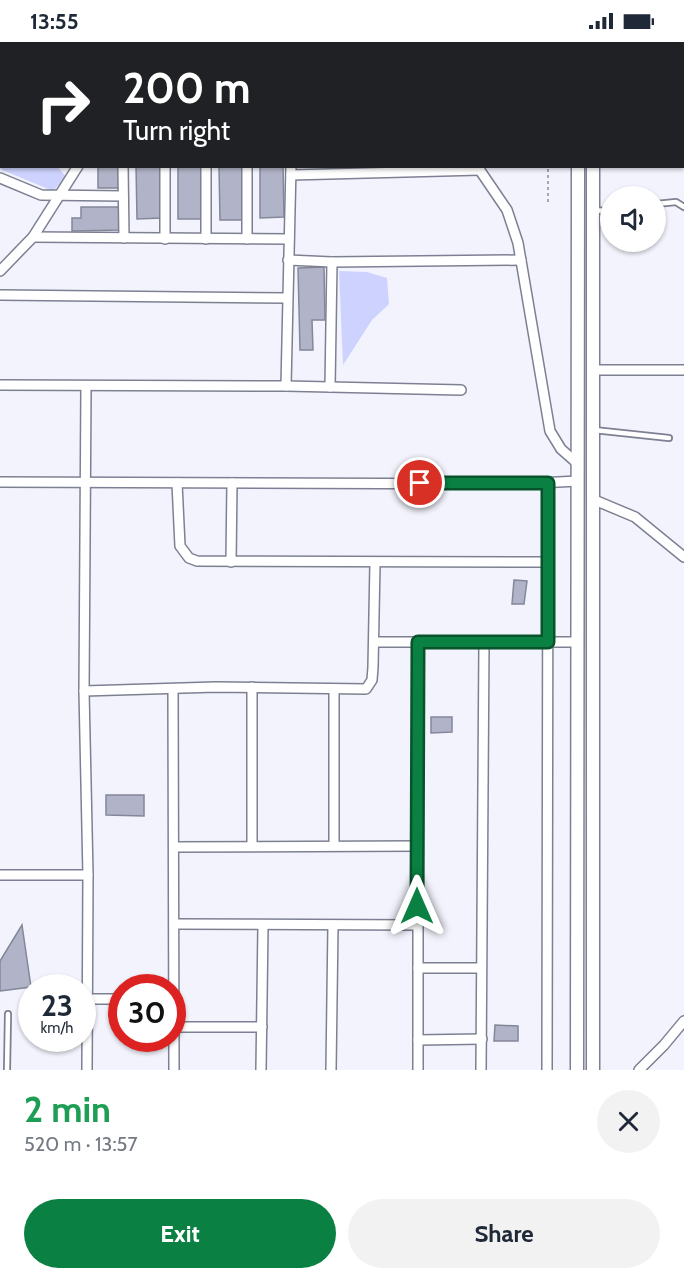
<!DOCTYPE html>
<meta charset="utf-8">
<style>
body{margin:0;font-family:Cabin,sans-serif;background:#f2f2f3;color:#1f2937;height:100vh;display:flex;flex-direction:column;font-size:22px;white-space:nowrap}
*{box-sizing:border-box;margin:0}
p{font-size:20px;color:#747a83}
.icon{flex:none;width:33px;height:33px;fill:none;stroke:currentColor;stroke-width:2;stroke-linecap:round;stroke-linejoin:round}
.map{position:relative;height:1028px;overflow:hidden}
.panel{display:flex;flex-direction:column;background:#fff;flex:1}
.panel>*{flex:none}
.banner{position:absolute;left:0px;top:0px;width:684px;height:126px;box-shadow:0 2px 4px #0004;background:#202124;color:#fff;overflow:hidden}
.buttons{position:absolute;left:600px;top:144px;display:grid;gap:12px}
.buttons a{display:grid;place-items:center;width:66px;height:66px;border-radius:50%;background:#fff;box-shadow:0 2px 4px #0004;font-size:30px}
.speed{position:absolute;left:18px;top:932px;display:flex;gap:12px;font-size:30px;font-weight:700;text-align:center}
.speed>*{display:grid;place-content:center;width:78px;height:78px;border-radius:50%;background:#fff;box-shadow:0 2px 4px #0004;line-height:1}
.speed small{font-size:15px;font-weight:400}
.speed .limit{border:9px solid #d22;background:#fff;color:#111}
.pin{position:absolute;display:grid;place-items:center;width:51px;height:51px;color:#fff;margin:-26px;border:3px solid #fff;border-radius:50%;box-shadow:0 2px 6px #0007}
.me{position:absolute;width:66px;margin:-33px;rotate:0deg;stroke-linejoin:round;filter:drop-shadow(0 0 4px #0008)}
.turn{display:flex;align-items:center;gap:21px;height:126px;padding:0 24px;font-size:27px}
.turn .icon{width:78px;height:78px;stroke-width:2.5}
.turn b{display:block;font-size:42px;line-height:51px}
.round{display:grid;place-items:center;flex:none;width:63px;height:63px;border-radius:32px;background:#f2f2f3}
.overview{display:flex;align-items:center;justify-content:space-between;height:102px;padding:0 24px}
h1{font-size:36px;font-weight:700;line-height:45px;color:#1e9e55}
.action{display:flex;gap:12px;margin-top:auto;padding:12px 24px}
.action a{flex:1;height:69px;border-radius:36px;background:#0b8043;color:#fff;font-size:24px;font-weight:700;line-height:69px;text-align:center}
.action a+a{background:#f2f2f3;color:#1f2937}
.status{display:flex;justify-content:space-between;align-items:center;height:42px;padding:0 30px;background:#fff;direction:ltr}
.status svg{height:16px;fill:currentColor}
.map>svg:first-child{display:block}
.water{fill:#cdd3fe}
.building{fill:#b1b4c8;stroke:#84879a;stroke-width:1.5}
.lines{fill:none;stroke-linecap:round;stroke-linejoin:round}
.service-casing{stroke:#7d8092;stroke-width:8}
.minor-casing{stroke:#7d8092;stroke-width:12}
.tertiary-casing{stroke:#7d8092;stroke-width:15}
.path{stroke:#8d8e96;stroke-width:1.5;stroke-dasharray:3 3;stroke-linecap:butt}
.service{stroke:#fff;stroke-width:4.5}
.minor{stroke:#fff;stroke-width:9}
.tertiary{stroke:#fff;stroke-width:12}
.route-casing{stroke:#07532c;stroke-width:15}
.route{stroke:#0b8043;stroke-width:10}
</style>
<div class="status"><b>13:55</b><svg viewBox="0 0 49 12"><path d="M0 12V9h3v3zM5 12V6h3v6zM10 12V3h3v9zM15 12V0h3v12zM26 1h20v11H26zM47 4h2v5h-2z"/></svg></div>
<div class="map">
<svg width="684" height="1028" viewBox="0 0 684 1028">
<rect width="100%" height="100%" fill="#f2f3fc"/>
<g class="water">
<polygon points="0,65 2,124 58,125 66,135 53,149 0,127"/>
<polygon points="339,229 367,230 387,236 389,262 372,278 343,323"/>
</g>
<g class="building">
<rect x="98" y="124" width="24" height="22"/>
<polygon points="136,124 161,124 162,176 137,177"/>
<rect x="178" y="124" width="24" height="53"/>
<polygon points="219,124 243,124 245,178 220,178"/>
<polygon points="260,124 283,124 284,175 260,176"/>
<polygon points="81,165 120,165 121,188 72,189 72,176 81,176"/>
<polygon points="324,225 325,278 312,278 313,308 300,308 298,226"/>
<polygon points="514,538 527,539 524,562 512,562"/>
<polygon points="431,675 452,675 452,690 431,691"/>
<polygon points="106,753 144,753 144,774 106,773"/>
<polygon points="22,883 31,945 0,949 0,919"/>
<polygon points="495,983 518,984 518,999 494,999"/>
</g>
<g class="lines">
<defs>
<g id="service">
<polyline points="656,162 676,160 684,165"/>
<polyline points="593,169 610,168"/>
<polyline points="594,388 669,396"/>
<polyline points="7,1028 8,972"/>
</g>
<g id="minor">
<polyline points="366,0 368,2"/>
<polyline points="190,2 191,0"/>
<polyline points="207,2 207,0"/>
<polyline points="320,2 320,0"/>
<polyline points="682,117 684,117"/>
<polyline points="123,124 124,196"/>
<polyline points="477,124 507,168 518,201 550,389 561,407 578,422"/>
<polyline points="291,133 480,128"/>
<polyline points="0,136 41,153 123,154"/>
<polyline points="33,195 289,197"/>
<polyline points="165,197 165,124"/>
<polyline points="206,197 206,124"/>
<polyline points="247,197 247,124"/>
<polyline points="288,218 332,220 521,218"/>
<polyline points="0,229 33,195 78,124"/>
<polyline points="0,253 287,256"/>
<polyline points="592,328 684,328"/>
<polyline points="0,343 286,344 461,348"/>
<polyline points="86,344 84,649 88,833 87,1028"/>
<polyline points="286,344 291,124"/>
<polyline points="330,345 332,220"/>
<polyline points="0,440 518,442 578,439"/>
<polyline points="177,441 180,504 189,516 197,519 549,520"/>
<polyline points="592,457 635,475 684,515"/>
<polyline points="231,520 232,441"/>
<polyline points="374,600 578,600"/>
<polyline points="252,645 252,804"/>
<polyline points="334,647 334,803"/>
<polyline points="173,648 174,1028"/>
<polyline points="84,649 216,645 366,647 372,638 373,625 375,521"/>
<polyline points="174,805 417,804"/>
<polyline points="0,833 88,833"/>
<polyline points="174,882 417,883"/>
<polyline points="418,926 481,926"/>
<polyline points="87,957 122,957"/>
<polyline points="174,985 262,985"/>
<polyline points="418,998 482,997"/>
<polyline points="261,1028 263,883"/>
<polyline points="331,1028 333,883"/>
<polyline points="418,1028 418,600"/>
<polyline points="481,1028 484,600"/>
<polyline points="547,1028 548,441"/>
<polyline points="639,1028 664,1003 684,979"/>
</g>
<g id="tertiary">
<polyline points="579,2 579,0"/>
<polyline points="594,2 594,0"/>
<polyline points="577,1028 578,124"/>
<polyline points="593,1028 593,124"/>
</g>
</defs>
<use href="#service" class="service-casing"/>
<use href="#minor" class="minor-casing"/>
<use href="#tertiary" class="tertiary-casing"/>
<g class="path">
<polyline points="549,2 549,0"/>
<polyline points="548,160 548,124"/>
</g>
<use href="#service" class="service"/>
<use href="#minor" class="minor"/>
<use href="#tertiary" class="tertiary"/>
</g>
<g class="lines">
<defs>
<polyline id="route" points="417,864 418,600 548,600 548,441 420,441"/>
</defs>
<use href="#route" class="route-casing"/>
<use href="#route" class="route"/>
</g>
</svg>
<div class="buttons">
<a><svg class="icon" aria-label="sound" viewBox="0 0 24 24"><path d="M4 9h4l5-4v14l-5-4H4zM17 9q2 3 0 6"/></svg></a>
</div>
<div class="speed"><div>23<small>km/h</small></div><div class="limit">30</div></div>
<div class="pin" style="left:420px;top:441px;background:#d93025"><svg class="icon" aria-label="arrive" viewBox="0 0 24 24"><path d="M6 21V4h12l-3 4 3 4H6"/></svg></div>
<svg class="me" style="left:417px;top:864px" viewBox="-20 -20 40 40"><path d="M0-17L14 15 0 8-14 15z" fill="#0b8043" stroke="#fff" stroke-width="4"/></svg>
<div class="banner">
<div class="turn"><svg class="icon" aria-label="right" viewBox="0 0 24 24"><path d="M7 20v-9h11M14 6l5 5-5 5"/></svg><div><b>200 m</b>Turn right</div></div>
</div>
</div>
<section class="panel">
<div class="overview"><div><h1>2 min</h1><p>520 m · 13:57</p></div><a class="round"><svg class="icon" aria-label="close" viewBox="0 0 24 24"><path d="M6 6l12 12M18 6L6 18"/></svg></a></div>
<div class="action"><a>Exit</a><a>Share</a></div>
</section>
